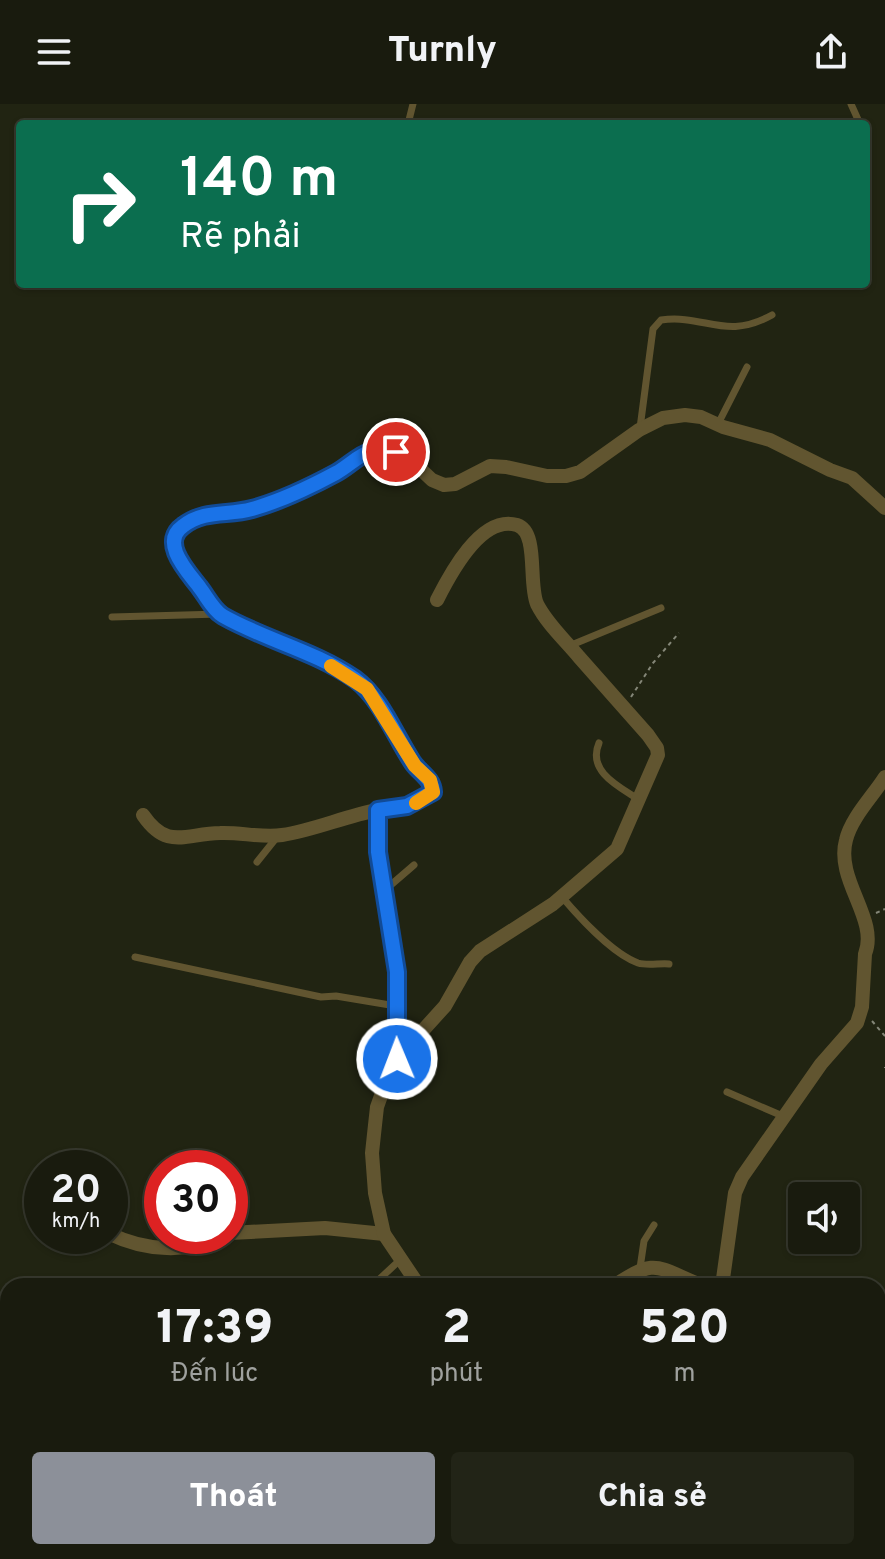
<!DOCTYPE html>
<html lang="vi">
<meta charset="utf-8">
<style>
body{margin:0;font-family:Overpass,sans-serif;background:#222417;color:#f1f3f6;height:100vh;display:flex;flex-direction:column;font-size:30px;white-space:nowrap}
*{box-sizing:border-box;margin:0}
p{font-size:26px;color:#9fa19e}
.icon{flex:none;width:44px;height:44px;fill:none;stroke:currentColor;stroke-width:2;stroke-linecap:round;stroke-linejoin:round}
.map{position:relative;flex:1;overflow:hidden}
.side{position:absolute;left:0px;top:1174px;width:886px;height:282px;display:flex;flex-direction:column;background:#191b0e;border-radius:24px 24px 0 0;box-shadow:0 2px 6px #0004,0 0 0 2px #37392e}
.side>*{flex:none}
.hud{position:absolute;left:16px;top:16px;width:854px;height:168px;border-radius:8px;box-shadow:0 2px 6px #0004,0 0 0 2px #37392e;background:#0b6e4f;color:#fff;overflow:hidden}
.controls{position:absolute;left:788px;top:1078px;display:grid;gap:16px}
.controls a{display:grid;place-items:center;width:72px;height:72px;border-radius:8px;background:#191b0e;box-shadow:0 2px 6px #0004,0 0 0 2px #37392e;font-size:40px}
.speed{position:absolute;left:24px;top:1046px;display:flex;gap:16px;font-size:40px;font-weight:700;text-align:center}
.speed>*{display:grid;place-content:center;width:104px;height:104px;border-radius:50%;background:#191b0e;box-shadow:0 2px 6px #0004,0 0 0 2px #37392e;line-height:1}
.speed small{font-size:20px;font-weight:400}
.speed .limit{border:12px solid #d22;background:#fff;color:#111}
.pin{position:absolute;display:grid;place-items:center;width:68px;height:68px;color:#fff;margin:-34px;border:4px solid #fff;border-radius:50%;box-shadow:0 2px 8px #0007}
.me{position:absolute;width:88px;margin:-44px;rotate:359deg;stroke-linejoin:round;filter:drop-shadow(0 0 6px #0008)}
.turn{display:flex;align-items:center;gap:28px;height:168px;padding:0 32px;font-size:36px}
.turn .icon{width:104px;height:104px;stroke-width:2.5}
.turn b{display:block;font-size:56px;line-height:68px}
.eta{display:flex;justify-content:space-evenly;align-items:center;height:136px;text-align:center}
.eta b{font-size:48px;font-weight:800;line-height:56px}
.action{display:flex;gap:16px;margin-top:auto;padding:16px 32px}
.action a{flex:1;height:92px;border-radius:8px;background:#8c9099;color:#fff;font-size:32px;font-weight:800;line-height:92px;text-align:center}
.action a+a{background:#222417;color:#f1f3f6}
header{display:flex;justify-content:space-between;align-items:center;height:104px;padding:0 32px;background:#191b0e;font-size:36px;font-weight:800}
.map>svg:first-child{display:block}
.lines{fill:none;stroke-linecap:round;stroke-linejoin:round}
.path{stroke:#848677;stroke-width:2;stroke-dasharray:4 4;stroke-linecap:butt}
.service{stroke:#615530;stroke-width:7}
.minor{stroke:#615530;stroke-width:14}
.route-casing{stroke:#114b97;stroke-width:20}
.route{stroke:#1a73e8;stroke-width:14}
.slow{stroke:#f59e0b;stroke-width:14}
</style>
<header><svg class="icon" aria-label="menu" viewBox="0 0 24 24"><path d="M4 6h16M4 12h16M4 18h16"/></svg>Turnly<svg class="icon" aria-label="share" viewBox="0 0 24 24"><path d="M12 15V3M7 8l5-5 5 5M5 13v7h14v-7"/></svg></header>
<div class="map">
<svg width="885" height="1455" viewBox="0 0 885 1455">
<rect width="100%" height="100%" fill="#212412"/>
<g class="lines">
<g class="path">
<polyline points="631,593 653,559 679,529"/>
<polyline points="876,809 885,805"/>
<polyline points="872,917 885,932"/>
<polyline points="885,963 885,964"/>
</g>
<g class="service">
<polyline points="851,0 860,20"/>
<polyline points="408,20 413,0"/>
<polyline points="718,320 747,263"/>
<path d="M 640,324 L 653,225 L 661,216 C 706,210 725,237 772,211"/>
<polyline points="112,513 220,510"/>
<polyline points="569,542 661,504"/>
<path d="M 599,639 C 587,667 618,682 638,695"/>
<polyline points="257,758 277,733"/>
<polyline points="385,786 414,761"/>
<path d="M 562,793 C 579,813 613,850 638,859 C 647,862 660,859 669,860"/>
<polyline points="135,853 321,893 336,892 396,902"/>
<polyline points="727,988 785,1013"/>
<polyline points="640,1164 644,1137 654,1121"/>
<polyline points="372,1182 401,1155"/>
<polyline points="158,1448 161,1455"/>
</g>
<g class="minor">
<path d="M 143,711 C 167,746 184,730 220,729 C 240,728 262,734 282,731 C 315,726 345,712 378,706"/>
<polyline points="397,955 397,868 378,748 378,706 407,702 433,688 430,676 415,662 367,585 353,574 310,551 220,510 179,457 175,432 179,425 205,410 219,408 241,409 269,401 339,367 376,345 396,348 413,358 432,376 444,381 455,380 490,362 506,363 547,372 566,372 580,368 639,326 663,314 685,311 701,313 723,323 770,336 830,366 852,374 885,404"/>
<polyline points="230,1129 325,1124 384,1130"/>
<path d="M 110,1130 C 145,1147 188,1150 223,1132"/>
<path d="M 419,1182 L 384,1130 L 375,1089 L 372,1049 L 375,1021 L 377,1003 L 387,975 L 397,955 L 445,902 L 470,858 L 480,847 L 553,800 L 617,745 L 658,651 L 657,644 L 648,631 C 625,605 602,579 579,553 C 565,536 547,520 537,500 C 528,479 539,428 517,421 C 481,410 449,472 437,496"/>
<path d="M 614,1182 C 657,1152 657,1164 703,1182"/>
<path d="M 722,1182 L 735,1089 L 742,1073 L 821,960 L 857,919 L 862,903 L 865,850 C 879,815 835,776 846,736 C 851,714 873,692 885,673"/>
<polyline points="466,1455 466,1448"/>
<polyline points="875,1455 885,1438"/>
</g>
</g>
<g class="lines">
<defs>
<path id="route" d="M 396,348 C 388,347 379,344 372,347 C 358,351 349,362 336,369 C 310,383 281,397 252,405 C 228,412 205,405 183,422 C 159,439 189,469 200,484 C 207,493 213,506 223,512 C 265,536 315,547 355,575 C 381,594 395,632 413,659 C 420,669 432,674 433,688 L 407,702 L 378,706 L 378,748 L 397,868 L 397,955"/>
</defs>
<use href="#route" class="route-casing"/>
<use href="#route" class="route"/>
<polyline class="slow" points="331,562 367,585 415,662 430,676 433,688 416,699"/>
</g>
</svg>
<div class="controls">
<a><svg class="icon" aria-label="sound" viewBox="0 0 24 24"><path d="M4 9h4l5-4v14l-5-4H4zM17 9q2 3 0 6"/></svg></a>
</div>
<div class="speed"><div>20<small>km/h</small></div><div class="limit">30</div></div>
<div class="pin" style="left:396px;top:348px;background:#d93025"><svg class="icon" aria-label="arrive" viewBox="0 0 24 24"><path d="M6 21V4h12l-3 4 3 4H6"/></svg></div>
<svg class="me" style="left:397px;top:955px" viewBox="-20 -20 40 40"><circle r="17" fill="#1a73e8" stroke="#fff" stroke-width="3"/><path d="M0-11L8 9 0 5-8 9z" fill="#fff"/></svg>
<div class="hud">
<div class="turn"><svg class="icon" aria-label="right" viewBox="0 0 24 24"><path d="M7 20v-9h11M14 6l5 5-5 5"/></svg><div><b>140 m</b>Rẽ phải</div></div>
</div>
<section class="side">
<div class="eta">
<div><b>17:39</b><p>Đến lúc</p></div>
<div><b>2</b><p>phút</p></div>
<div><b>520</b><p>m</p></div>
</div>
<div class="action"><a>Thoát</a><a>Chia sẻ</a></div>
</section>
</div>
